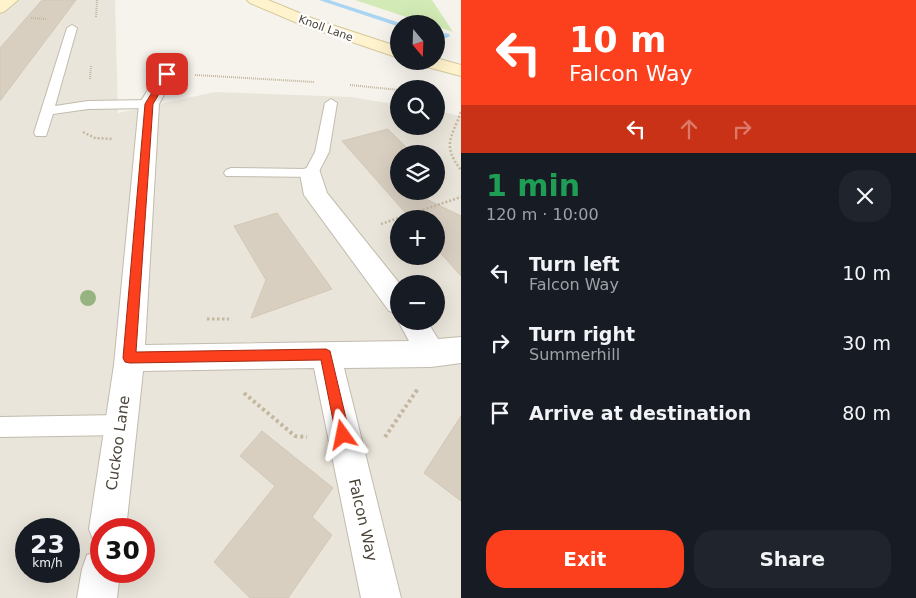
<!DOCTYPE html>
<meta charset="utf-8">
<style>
body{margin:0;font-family:"DejaVu Sans",sans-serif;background:#20242c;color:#f1f3f6;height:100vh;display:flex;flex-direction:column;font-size:19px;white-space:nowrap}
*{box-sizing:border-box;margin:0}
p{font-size:16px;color:#9ea1a6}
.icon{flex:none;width:28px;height:28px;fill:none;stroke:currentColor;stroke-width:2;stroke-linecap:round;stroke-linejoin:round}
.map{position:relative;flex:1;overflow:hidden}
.details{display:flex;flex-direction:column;background:#171b24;width:455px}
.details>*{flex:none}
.guide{background:#fc3f1d;color:#fff;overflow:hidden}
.needle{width:32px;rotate:161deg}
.buttons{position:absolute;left:390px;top:15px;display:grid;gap:10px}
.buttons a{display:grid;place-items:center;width:55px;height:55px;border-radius:50%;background:#171b24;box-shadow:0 5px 20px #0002;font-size:25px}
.speed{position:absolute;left:15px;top:518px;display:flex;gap:10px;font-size:25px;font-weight:700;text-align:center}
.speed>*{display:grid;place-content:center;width:65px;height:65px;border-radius:50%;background:#171b24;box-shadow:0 5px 20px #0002;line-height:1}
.speed small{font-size:12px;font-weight:400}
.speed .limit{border:8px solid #d22;background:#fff;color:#111}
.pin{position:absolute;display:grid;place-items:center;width:42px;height:42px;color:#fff;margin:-21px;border-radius:10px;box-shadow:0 2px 8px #0006}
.me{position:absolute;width:55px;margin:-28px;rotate:348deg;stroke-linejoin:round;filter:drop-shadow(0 0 4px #0008)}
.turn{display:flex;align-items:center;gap:18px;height:105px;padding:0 25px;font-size:22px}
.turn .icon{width:65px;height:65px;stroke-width:2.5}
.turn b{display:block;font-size:35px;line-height:42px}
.lanes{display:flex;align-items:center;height:48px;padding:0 25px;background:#0003;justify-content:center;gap:25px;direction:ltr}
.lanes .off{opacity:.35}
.round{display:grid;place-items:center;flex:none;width:52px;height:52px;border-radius:20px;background:#20242c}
.headline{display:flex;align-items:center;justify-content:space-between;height:85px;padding:0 25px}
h1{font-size:30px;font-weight:700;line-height:38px;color:#1e9e55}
.cta{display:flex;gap:10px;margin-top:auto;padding:10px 25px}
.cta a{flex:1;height:58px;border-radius:20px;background:#fc3f1d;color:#fff;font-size:20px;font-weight:700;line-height:58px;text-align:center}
.cta a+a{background:#20242c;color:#f1f3f6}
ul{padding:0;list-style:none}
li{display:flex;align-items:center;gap:15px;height:70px;padding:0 25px}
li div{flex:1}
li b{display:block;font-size:19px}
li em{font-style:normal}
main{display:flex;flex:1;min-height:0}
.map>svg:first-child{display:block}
.residential{fill:#eae5da;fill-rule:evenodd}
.green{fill:#d2eab5}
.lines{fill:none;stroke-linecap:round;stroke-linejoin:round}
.stream{fill:#a9d4f2;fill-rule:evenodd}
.building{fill:#d8cfc1;stroke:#d3c7b4}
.lane-casing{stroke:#c2bbae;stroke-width:2}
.street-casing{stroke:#c2bbae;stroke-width:2}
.secondary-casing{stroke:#d6c79b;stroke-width:2}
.path-far3{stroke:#c4b79f;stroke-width:2;stroke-dasharray:1 1;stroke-linecap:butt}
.path-far2{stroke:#c4b79f;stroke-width:2.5;stroke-dasharray:2 2;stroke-linecap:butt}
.path-far1{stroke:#c4b79f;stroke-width:3;stroke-dasharray:2.5 2.5;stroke-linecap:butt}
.path{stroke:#c4b79f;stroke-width:4;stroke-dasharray:3 3;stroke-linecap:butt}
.lane{fill:#fff;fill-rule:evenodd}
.street{fill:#fff;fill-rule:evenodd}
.secondary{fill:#fff3cd;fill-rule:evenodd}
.tree{fill:#97b381}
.route{fill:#fc3f1d;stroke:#a42913}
.labels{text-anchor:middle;stroke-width:4.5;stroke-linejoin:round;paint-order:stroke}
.far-street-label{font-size:11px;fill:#4b4439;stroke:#fff}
.near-street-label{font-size:15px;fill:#4b4439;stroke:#fff}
</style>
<main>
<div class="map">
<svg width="461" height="598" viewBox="0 0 461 598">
<rect width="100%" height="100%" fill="#f6f3ec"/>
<path class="residential" d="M 0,0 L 115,0 L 118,113 L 215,92 L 351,97 L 399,105 L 399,126 L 436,126 L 436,111 L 461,116 L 461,598 L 0,598 ZM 399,154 L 436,154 L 436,191 L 399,191 ZM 399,219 L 436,219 L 436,256 L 399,256 ZM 399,284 L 436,284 L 436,321 L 399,321 ZM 26,529 L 69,529 L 69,571 L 26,571 ZM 101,529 L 144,529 L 144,571 L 101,571 Z"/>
<polygon class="green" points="355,0 432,0 453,32 436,26 436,24 427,24"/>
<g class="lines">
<g class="stream">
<polygon points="319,0 329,0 403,24 397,26"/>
<polygon points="436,32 449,34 450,36 446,38 436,36"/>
</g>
</g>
<g class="building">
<polygon points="42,0 76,0 0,101 0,48"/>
<polygon points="388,129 413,154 399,154 399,191 429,191 418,195 461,216 461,276 436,248 436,219 411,219 342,141"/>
<polygon points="277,213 332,289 251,318 266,280 234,226"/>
<polygon points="461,416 461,501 424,473"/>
<polygon points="262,431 333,488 312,517 332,535 288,598 250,598 214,562 275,486 240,456"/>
</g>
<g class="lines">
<defs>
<g id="lane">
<polygon points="72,25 77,28 55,106 88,101 149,100 155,104 149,108 88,109 53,114 46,136 36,136 34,133 67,28"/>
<polygon points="331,99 337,103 329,152 316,177 226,176 224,173 226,170 231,168 306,169 315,152 325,103"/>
<polygon points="121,415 128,418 131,425 128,432 121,435 0,437 0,417"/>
</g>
<g id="street">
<polygon points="167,68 173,69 176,73 159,104 145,345 409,341 398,321 399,319 399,321 427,321 438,339 461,337 461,363 431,367 344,368 401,598 361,598 314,368 143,371 126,529 101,529 101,545 94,542 89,529 114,365 139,104 161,69"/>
<polygon points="311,167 319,169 327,193 400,284 399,314 389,311 304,195 300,174 303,169"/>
<polygon points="101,550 101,571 120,571 117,598 77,598 82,569 87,555"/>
</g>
<g id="secondary">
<polygon points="0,0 18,0 5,11 0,13"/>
<polygon points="247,0 268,0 314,19 399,47 399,58 302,25 250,3"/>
<polygon points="436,58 461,65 461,76 420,65 417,61 436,61"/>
</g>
</defs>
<use href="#lane" class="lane-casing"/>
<use href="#street" class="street-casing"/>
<use href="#secondary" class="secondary-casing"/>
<g class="path-far3">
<polyline points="96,17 97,0"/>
<polyline points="31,18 47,19"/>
<polyline points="195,75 314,82"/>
<polyline points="90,79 91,65"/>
<polyline points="350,85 399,90"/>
</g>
<g class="path-far2">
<path d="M 461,112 C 451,139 442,145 461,170"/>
<polyline points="83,132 95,138 113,139"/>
<polyline points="381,224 461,197"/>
</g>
<g class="path-far1">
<polyline points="207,319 229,319"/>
<polyline points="416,392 418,389"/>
</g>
<g class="path">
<polyline points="244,393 295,436 307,437"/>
<polyline points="385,437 417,390"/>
</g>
<use href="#lane" class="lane"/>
<use href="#street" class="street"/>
<use href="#secondary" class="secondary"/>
</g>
<circle class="tree" cx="88" cy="298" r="8"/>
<polygon class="route" points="167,71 171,74 153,104 136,352 326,349 330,351 350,435 348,440 343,442 338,440 336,435 321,360 130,363 125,362 123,358 145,104 163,74"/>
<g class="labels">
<g class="far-street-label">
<text transform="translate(326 28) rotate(20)" y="4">Knoll Lane</text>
</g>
<g class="near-street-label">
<text transform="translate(118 443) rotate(-82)" y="5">Cuckoo Lane</text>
<text transform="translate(363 520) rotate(77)" y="5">Falcon Way</text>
</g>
</g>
</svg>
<div class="buttons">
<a><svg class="needle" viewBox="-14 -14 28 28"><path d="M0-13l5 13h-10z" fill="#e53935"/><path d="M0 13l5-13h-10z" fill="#9ea1a6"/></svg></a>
<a><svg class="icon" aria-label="search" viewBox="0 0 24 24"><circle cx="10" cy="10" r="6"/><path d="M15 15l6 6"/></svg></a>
<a><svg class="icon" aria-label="layers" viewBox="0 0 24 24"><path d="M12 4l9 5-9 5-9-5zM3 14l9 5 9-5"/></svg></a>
<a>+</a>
<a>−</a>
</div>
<div class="speed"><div>23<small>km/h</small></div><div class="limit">30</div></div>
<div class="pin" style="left:167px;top:74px;background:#d93025"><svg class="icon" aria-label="arrive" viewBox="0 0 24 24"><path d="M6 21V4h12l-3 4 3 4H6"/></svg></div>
<svg class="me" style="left:343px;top:435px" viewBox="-20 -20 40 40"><path d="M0-17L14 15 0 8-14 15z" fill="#fc3f1d" stroke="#fff" stroke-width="4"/></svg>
</div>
<section class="details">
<div class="guide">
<div class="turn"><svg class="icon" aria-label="left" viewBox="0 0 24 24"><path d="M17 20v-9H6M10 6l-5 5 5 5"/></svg><div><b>10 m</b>Falcon Way</div></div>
<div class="lanes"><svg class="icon" aria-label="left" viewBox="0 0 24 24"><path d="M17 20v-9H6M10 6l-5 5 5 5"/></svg><svg class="icon off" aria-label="ahead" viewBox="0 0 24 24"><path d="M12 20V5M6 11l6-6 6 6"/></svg><svg class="icon off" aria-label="right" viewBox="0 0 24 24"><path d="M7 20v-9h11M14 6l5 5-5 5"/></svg></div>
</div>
<div class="headline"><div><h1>1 min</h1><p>120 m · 10:00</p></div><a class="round"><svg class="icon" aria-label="close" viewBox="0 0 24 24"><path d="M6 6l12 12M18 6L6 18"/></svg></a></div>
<ul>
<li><svg class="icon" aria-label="left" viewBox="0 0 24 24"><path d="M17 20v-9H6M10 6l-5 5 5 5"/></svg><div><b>Turn left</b><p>Falcon Way</p></div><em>10 m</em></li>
<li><svg class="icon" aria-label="right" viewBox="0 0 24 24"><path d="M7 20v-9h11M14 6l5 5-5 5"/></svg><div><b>Turn right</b><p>Summerhill</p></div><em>30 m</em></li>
<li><svg class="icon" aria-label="arrive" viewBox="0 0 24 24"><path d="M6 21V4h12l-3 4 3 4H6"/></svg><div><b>Arrive at destination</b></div><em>80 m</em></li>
</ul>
<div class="cta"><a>Exit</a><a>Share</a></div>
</section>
</main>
